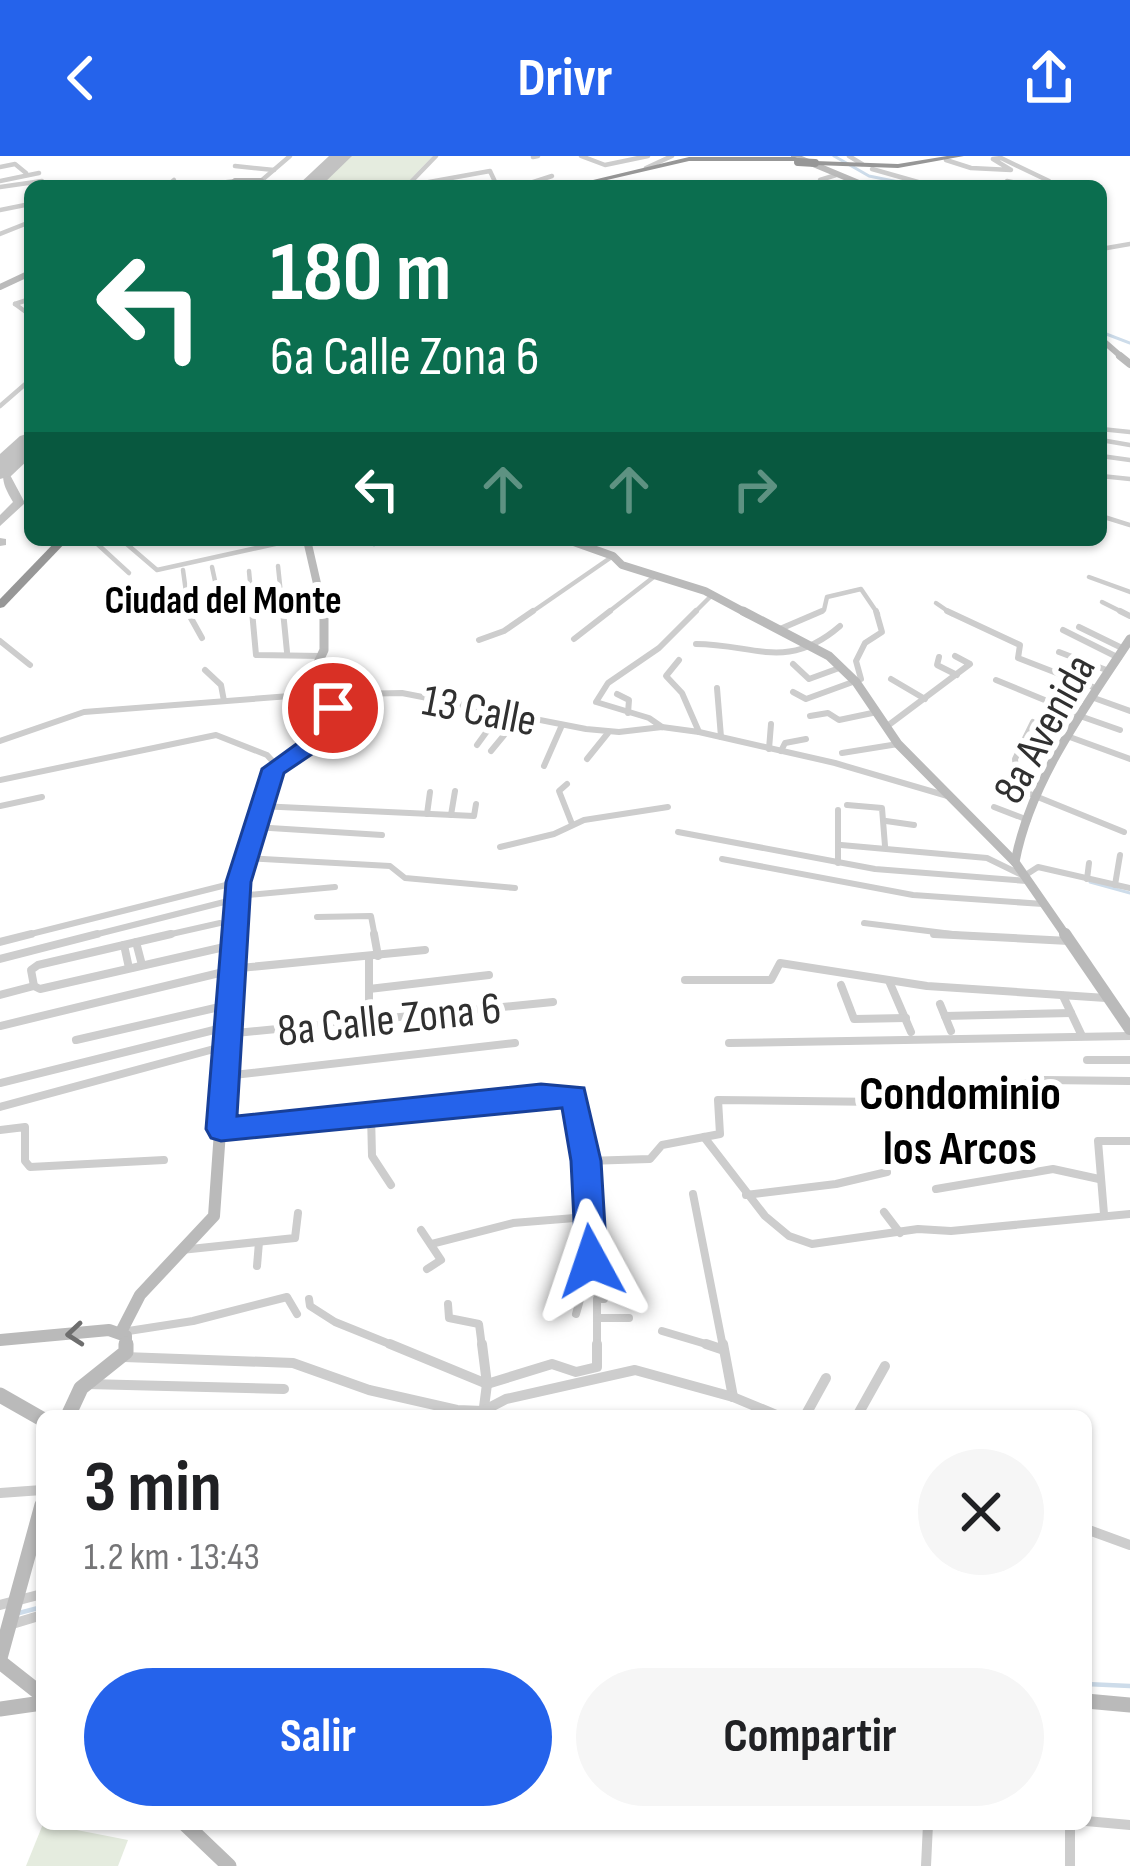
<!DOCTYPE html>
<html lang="es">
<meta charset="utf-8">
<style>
body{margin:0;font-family:"Sofia Sans Condensed",sans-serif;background:#f6f6f6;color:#202124;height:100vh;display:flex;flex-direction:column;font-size:45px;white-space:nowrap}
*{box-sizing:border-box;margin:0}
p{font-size:39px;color:#757577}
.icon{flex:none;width:66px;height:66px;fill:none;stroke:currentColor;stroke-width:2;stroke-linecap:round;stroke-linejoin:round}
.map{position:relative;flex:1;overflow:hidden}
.panel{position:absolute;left:36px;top:1254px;width:1056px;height:420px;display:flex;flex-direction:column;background:#fff;border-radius:18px;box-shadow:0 3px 9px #0004}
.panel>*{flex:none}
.top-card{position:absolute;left:24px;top:24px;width:1083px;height:366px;border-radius:18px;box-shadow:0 3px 9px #0004;background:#0b6e4f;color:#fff;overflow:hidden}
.pin{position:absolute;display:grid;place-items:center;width:102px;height:102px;color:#fff;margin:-51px;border:6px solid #fff;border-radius:50%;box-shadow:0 3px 12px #0007}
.me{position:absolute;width:132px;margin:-66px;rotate:355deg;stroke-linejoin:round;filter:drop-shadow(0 0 9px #0008)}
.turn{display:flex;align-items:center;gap:42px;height:252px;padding:0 48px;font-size:54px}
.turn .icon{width:156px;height:156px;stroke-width:2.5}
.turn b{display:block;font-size:84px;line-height:102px}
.lanes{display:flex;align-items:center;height:114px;padding:0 48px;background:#0003;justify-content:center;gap:60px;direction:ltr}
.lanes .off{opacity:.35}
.round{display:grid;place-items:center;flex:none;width:126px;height:126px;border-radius:63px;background:#f6f6f6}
.head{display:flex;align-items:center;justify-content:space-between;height:204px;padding:0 48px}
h1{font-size:72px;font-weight:700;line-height:90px}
.primary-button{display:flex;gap:24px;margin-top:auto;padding:24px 48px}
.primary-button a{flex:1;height:138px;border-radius:72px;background:#2563eb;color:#fff;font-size:48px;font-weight:700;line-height:138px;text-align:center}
.primary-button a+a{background:#f6f6f6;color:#202124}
header{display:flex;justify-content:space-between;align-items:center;height:156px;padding:0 48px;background:#2563eb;color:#fff;font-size:54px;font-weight:700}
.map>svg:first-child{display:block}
.green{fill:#e5ecdf}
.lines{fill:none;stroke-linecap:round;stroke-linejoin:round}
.stream-far1{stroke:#cddcea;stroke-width:3}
.stream{stroke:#cddcea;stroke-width:4.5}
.taxiway{fill:#c2c2c2;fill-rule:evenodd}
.runway{fill:#c2c2c2;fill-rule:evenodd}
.street-far3{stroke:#cdcdcd;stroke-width:4.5}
.street-far2{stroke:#cdcdcd;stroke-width:6}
.street-far1{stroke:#cdcdcd;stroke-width:8}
.street{stroke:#cdcdcd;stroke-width:10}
.secondary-far4{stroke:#bababa;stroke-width:6}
.secondary-far3{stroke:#bababa;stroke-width:8}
.secondary-far2{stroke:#bababa;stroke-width:9}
.secondary-far1{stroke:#bababa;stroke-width:12}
.secondary{stroke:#bababa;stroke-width:15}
.highway{fill:#979797;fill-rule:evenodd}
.highway-bridge{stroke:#979797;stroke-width:8}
.oneway{stroke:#6e6e6e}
.route{fill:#2563eb;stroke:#184099;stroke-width:3}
.labels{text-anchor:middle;stroke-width:12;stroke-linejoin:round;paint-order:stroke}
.far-neighbourhood-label{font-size:39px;font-weight:bold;fill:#000;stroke:#fff}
.street-label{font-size:45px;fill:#303030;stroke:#fff}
.neighbourhood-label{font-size:48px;font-weight:bold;fill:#000;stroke:#fff}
</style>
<header><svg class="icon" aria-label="back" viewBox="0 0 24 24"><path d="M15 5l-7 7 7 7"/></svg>Drivr<svg class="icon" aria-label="share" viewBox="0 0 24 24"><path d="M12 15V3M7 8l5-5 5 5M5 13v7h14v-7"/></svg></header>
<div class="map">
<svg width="1130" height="1710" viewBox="0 0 1130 1710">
<rect width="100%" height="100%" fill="#fff"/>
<g class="green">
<polygon points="347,0 433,0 404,30 315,30"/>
<polygon points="43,1668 46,1668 128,1684 118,1710 26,1710"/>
</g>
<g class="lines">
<g class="stream-far1">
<polyline points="834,0 869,20 918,30"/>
<polyline points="1101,176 1130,187"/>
<polyline points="370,384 374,389"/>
<polyline points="1090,726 1130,737"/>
</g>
<g class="stream">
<polyline points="19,1457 42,1451"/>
<polyline points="1086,1528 1130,1530"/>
</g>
<g class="taxiway">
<path d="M 8,300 L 18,303 L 9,317 L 25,347 L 0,370 L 0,359 L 13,346 C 2,327 0,321 8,300 Z"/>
<polygon points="0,382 6,383 6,389 0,390"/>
</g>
<g class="runway">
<polygon points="329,0 352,0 321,30 297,30"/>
<polygon points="30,277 30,302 11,320 0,323 0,298 20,280"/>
</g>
<g class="street-far3">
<polyline points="581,0 605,9 648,0"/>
<polyline points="849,0 862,8"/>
<polyline points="533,1 538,0"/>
<polyline points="946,4 971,12 1011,14 993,3 1001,2 1049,25"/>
<polyline points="235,10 274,14"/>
<polyline points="0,11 15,8 26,17"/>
<polyline points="646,12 672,0"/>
<polyline points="872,13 932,30"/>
<polyline points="820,24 836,19"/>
<polyline points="0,25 39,17"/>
<polyline points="1007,25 1032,30"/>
<polyline points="115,27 120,30"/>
<polyline points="408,29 436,0"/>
<polyline points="167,30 174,24"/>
<polyline points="198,30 235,25"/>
<polyline points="255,30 290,0"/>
<polyline points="407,30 490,15 497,30"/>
<polyline points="521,30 552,20"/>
<polyline points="0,31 42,25"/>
<polyline points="0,54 30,48"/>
<polyline points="0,78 30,66"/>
<polyline points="1101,93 1130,88"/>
<polyline points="15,148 30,159"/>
<polyline points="15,148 30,143"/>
<polyline points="0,250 30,224"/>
<polyline points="1101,273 1130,276"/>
<polyline points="1101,284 1130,289"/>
<polyline points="1101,300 1130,304"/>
<polyline points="1101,320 1130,323"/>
<polyline points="1101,360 1130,369"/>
<polyline points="93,384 129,417"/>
<polyline points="122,384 157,414 293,384"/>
<polyline points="59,388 81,384"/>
<polyline points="278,410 283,458"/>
<polyline points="212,411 220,448"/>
<polyline points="183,414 189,458"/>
<polyline points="249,415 253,458"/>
<polyline points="1089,421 1130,436"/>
<polyline points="160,444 188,451 321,438"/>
<polyline points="1102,446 1126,458"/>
<polyline points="936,447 952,458"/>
<polyline points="529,458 613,400"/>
<polyline points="606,458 655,420"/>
<polyline points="693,458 713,438"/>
<polyline points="815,458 824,454 827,441 861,433 878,458"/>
</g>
<g class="street-far2">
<polyline points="187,455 202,482"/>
<polyline points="252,455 256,499 322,500"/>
<polyline points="283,455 287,496"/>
<polyline points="947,455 1020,489 1018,502 1098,533"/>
<polyline points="1120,455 1130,460"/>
<polyline points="1079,471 1124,493"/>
<polyline points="780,473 822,455"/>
<polyline points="1063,474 1119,502"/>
<polyline points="574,483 610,455"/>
<polyline points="479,484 504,475 533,455"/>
<polyline points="0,485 30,509"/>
<path d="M 696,488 C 754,488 787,516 840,470"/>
<polyline points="1059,496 1109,515"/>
<polyline points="939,501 937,509 957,519"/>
<polyline points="679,504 666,520 682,537 699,576"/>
<polyline points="793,508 809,523 842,511"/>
<polyline points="205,514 221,529 224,545"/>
<polyline points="891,523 925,543"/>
<polyline points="996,524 1081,559"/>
<polyline points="717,532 721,581"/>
<polyline points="793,536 806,543 861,523 856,505 865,487 882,476 876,455"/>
<polyline points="617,538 629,544 628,557"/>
<polyline points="1094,542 1130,555"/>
<polyline points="810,560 828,557 839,564 877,556"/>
<polyline points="1080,560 1120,574"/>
<polyline points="1033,566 1015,603 1018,633 1124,676"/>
<polyline points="662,571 649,562 596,546 608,527 659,492 696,455"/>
<polyline points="886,571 970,508 955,500"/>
<polyline points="1067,580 1130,603"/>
<polyline points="0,585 84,556 303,539 402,537 586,573 619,576 662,571 699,576 835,607 951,641"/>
<polyline points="477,589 501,556"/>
<polyline points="769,593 771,568"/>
<polyline points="491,595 519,561"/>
<polyline points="781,595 785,587 806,583"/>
<polyline points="842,597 898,588"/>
<polyline points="587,603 608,577"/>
<polyline points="544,610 562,569"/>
<polyline points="0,624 216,579 267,599 276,609"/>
<polyline points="567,628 559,635 572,668"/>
<polyline points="847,649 882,652 885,690"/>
<polyline points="0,650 42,641"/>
<polyline points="259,650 474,660 476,648"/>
<polyline points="994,651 1028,664"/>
<polyline points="838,654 838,707"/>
<polyline points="427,658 430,636"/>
<polyline points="451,659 455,635"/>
<polyline points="886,665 914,669"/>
<polyline points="253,671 382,679"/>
<polyline points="678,676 875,713 1027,725"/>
<polyline points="841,689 987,702 1024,720 1038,711 1130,732"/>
<polyline points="500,691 554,678 584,664 668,651"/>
<polyline points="245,702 390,710 405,722 515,732"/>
<polyline points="722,703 913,739 1043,748"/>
<polyline points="1087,723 1089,707"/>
<polyline points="1115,729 1120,699"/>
<polyline points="237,740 335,731"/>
<polyline points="317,761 371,760 375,781"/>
<polyline points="864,767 976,781"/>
<polyline points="19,781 238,726"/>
<polyline points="86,781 236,743"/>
<polyline points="158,781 220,767"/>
</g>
<g class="street-far1">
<polyline points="171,778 38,809 31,814 34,830 40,833 233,789"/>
<polyline points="374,778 378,800"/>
<polyline points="934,778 1069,785"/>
<polyline points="0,786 31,778"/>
<polyline points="136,786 142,809"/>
<polyline points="124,789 129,812"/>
<polyline points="369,801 369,864"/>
<polyline points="0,803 97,778"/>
<polyline points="685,824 771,824 780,807 927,830 1106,842"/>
<polyline points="889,825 911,876"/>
<polyline points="841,829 854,863 906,862"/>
<polyline points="369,833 489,819"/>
<polyline points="0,839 34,830"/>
<polyline points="1063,840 1082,880"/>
<polyline points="940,848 951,875"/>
<polyline points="945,860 1071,857"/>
<polyline points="0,870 240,812 425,794"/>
<polyline points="226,878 553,846"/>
<polyline points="76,884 228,849"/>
<polyline points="729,887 1130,880"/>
<polyline points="1087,904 1130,904"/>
<polyline points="225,920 515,887"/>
<polyline points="0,927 226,871"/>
<polyline points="0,951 225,890"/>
<polyline points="371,958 372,1000 391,1029"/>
<polyline points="221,973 541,939 574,940 586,1005 591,1105 576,1158"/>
<polyline points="0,974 25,971 25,1005 30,1011 164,1004"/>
<polyline points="704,981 765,1060 789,1080 812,1088 918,1073 951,1075 1130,1058"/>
<polyline points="586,1005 650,1003 662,989 720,978 718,944 880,946 932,943 1044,924 1130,925"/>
<polyline points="936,1033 1053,1013 1099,1023"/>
<polyline points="693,1038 723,1191"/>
<polyline points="746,1039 836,1028 887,1016"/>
<polyline points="884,1056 900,1077"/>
<polyline points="1104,1058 1098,985 1130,985"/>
<polyline points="421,1074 441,1104 427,1113"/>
<polyline points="431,1088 513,1067 587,1061"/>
<polyline points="181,1094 295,1082 298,1057"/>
<polyline points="257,1110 259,1086"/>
<polyline points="309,1143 310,1150 335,1166 397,1191"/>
<polyline points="448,1148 449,1162 479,1168 482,1191"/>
<polyline points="597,1162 629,1162"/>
<polyline points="662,1175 716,1191"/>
<polyline points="122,1176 193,1165 287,1141 297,1158"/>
<polyline points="597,1191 597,1143 604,1143"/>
</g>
<g class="street">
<polyline points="390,1188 487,1228 552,1208 576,1216 597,1211 597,1188"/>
<polyline points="482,1188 487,1228 483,1259"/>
<polyline points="706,1188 721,1193"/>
<polyline points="723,1188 733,1241"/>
<polyline points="124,1201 293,1207 369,1234 457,1254 483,1255 506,1243 635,1214 733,1241 779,1260"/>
<polyline points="87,1228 284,1233"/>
<polyline points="805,1260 826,1222"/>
<polyline points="857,1260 885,1210"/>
<polyline points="0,1337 42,1334"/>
<polyline points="1086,1373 1130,1389"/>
<polyline points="0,1449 42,1438"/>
<polyline points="9,1469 42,1459"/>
<polyline points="1086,1665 1130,1669"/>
<polyline points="1070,1668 1070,1710"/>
<polyline points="926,1710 928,1668"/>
</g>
<g class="secondary-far4">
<polyline points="794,0 866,30"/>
<polyline points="230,30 235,25 261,25"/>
<polyline points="0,131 30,117"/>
<polyline points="1101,183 1124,203"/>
</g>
<g class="secondary-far3">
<polyline points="1120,200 1130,208"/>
<polyline points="307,384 324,458"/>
<polyline points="568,384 613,400 622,409 705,435 748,458"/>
</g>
<g class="secondary-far2">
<polyline points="743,455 829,500 856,526 898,588 1015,706"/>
<polyline points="303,539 324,494 324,455"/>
<path d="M 234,781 C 237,737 250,655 272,617 C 283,596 316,591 333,561 L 326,538"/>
<path d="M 1067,781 L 1015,706 C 1030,625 1086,550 1130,483"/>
</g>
<g class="secondary-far1">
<polyline points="1065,778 1130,873"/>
<polyline points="121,1176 140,1139 214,1060 234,778"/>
<polyline points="0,1184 109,1174 126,1180 126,1191"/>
</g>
<g class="secondary">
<polyline points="0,1239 42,1263"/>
<polyline points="68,1260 81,1232 126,1196 126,1188"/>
<polyline points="0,1502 42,1349"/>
<polyline points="0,1506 42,1539"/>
<polyline points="1086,1545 1130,1549"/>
<polyline points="0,1553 42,1547"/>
<polyline points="185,1668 229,1710"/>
</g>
<g class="highway">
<polygon points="947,0 964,0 898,12 815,9 811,7 815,5 898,8"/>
<polygon points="689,1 795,1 799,3 795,5 689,5 581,30 568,30"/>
<polygon points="57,384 68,384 4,451 0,452 0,443"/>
</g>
<polyline class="highway-bridge" points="798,6 815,7"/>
</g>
<defs><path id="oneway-chevron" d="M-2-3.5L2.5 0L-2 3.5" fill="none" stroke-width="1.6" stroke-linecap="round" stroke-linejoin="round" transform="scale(3)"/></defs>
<use class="oneway" href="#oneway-chevron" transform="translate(75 1178) rotate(175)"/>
<polygon class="route" points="333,545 341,547 345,561 330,586 284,617 251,726 237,960 541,928 584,932 601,1005 607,1105 602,1115 591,1119 580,1115 576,1105 571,1005 562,952 221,985 211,982 206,973 226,726 262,613 313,576 322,552"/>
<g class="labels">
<g class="far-neighbourhood-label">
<text x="223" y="457">Ciudad del Monte</text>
</g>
<g class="street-label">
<text transform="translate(480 553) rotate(11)" y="16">13 Calle</text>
<text transform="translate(1043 572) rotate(-61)" y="16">8a Avenida</text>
<text transform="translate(389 862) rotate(-6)" y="16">8a Calle Zona 6</text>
</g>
<g class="neighbourhood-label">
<text x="960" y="953">Condominio<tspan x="960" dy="55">los Arcos</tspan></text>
</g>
</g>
</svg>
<div class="pin" style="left:333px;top:552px;background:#d93025"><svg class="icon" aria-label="arrive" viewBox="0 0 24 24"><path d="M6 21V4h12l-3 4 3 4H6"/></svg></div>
<svg class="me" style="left:591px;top:1105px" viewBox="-20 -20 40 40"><path d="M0-17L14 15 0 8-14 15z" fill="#2563eb" stroke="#fff" stroke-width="4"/></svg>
<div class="top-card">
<div class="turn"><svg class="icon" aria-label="left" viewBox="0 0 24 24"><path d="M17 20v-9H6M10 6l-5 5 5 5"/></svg><div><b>180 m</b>6a Calle Zona 6</div></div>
<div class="lanes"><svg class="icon" aria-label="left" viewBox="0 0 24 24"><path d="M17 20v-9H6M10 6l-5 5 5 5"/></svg><svg class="icon off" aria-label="ahead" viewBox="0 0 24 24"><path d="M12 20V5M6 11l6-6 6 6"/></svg><svg class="icon off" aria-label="ahead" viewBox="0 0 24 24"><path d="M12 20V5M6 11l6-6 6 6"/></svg><svg class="icon off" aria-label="right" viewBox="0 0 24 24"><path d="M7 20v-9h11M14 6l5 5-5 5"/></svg></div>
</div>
<section class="panel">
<div class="head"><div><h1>3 min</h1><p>1.2 km · 13:43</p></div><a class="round"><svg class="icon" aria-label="close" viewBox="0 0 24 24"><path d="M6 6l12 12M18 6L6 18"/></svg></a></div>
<div class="primary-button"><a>Salir</a><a>Compartir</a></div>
</section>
</div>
